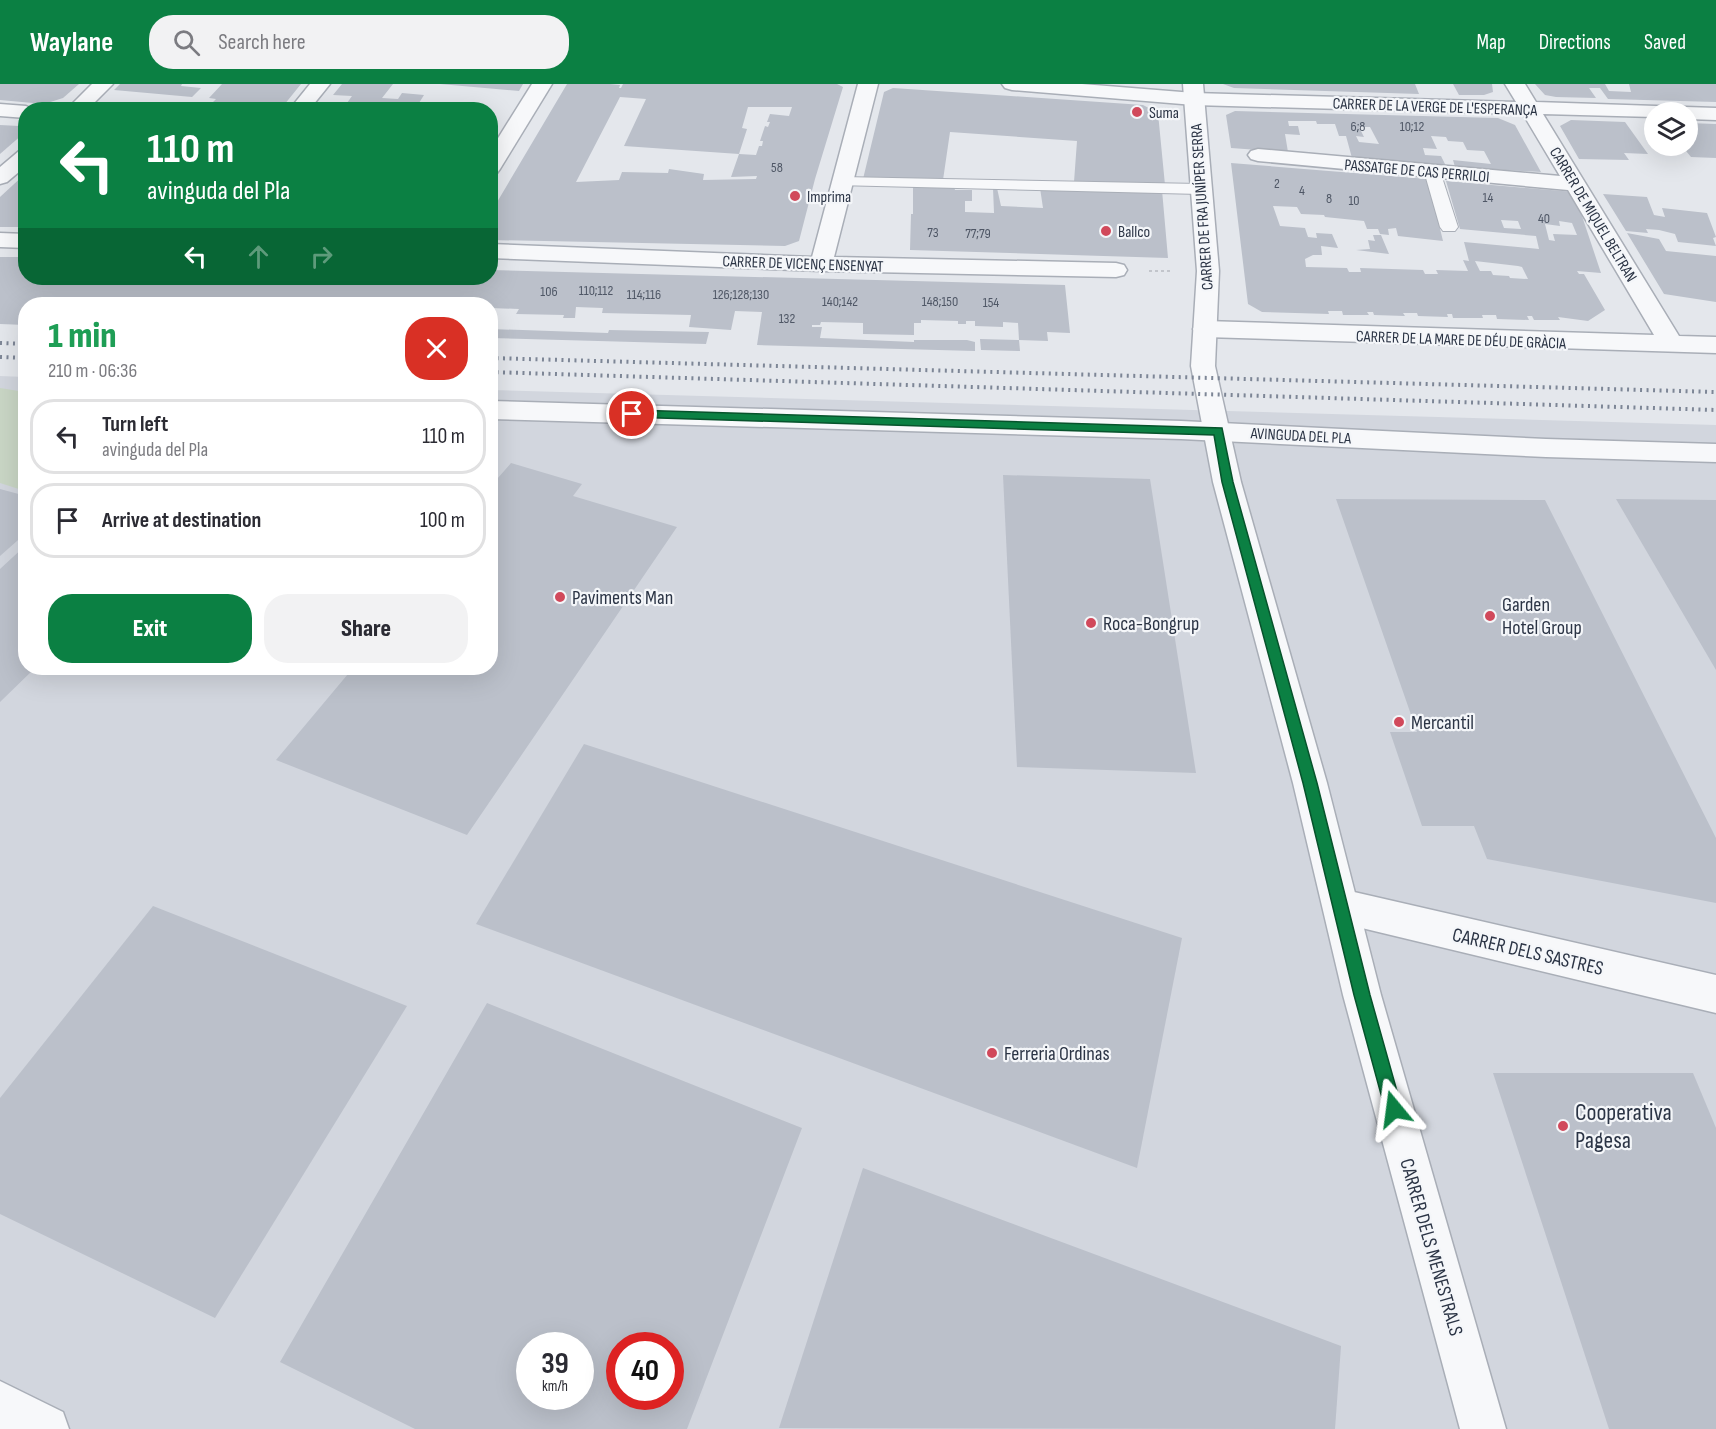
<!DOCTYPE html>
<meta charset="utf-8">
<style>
body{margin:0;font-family:"Sofia Sans Condensed",sans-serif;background:#f2f2f3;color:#2b2b33;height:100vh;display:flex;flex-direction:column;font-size:22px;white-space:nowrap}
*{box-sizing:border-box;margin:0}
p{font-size:20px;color:#7c7c81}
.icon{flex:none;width:33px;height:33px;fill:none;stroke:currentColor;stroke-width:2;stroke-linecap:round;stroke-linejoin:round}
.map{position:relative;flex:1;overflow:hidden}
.details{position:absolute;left:18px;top:213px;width:480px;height:378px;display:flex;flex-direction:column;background:#fff;border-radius:24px;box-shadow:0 6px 24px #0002}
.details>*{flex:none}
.hud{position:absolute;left:18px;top:18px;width:480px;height:183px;border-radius:24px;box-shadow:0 6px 24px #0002;background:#0b8043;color:#fff;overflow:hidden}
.controls{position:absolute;left:1644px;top:18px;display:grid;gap:12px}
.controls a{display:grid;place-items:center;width:54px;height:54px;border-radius:50%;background:#fff;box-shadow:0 6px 24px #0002;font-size:30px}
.speed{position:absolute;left:516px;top:1248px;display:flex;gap:12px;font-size:30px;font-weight:700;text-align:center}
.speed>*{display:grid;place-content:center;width:78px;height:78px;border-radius:50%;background:#fff;box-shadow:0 6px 24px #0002;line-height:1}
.speed small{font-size:15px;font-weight:400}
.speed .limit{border:9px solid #d22;background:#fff;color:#111}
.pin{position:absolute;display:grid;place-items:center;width:51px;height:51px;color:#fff;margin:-26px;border:3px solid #fff;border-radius:50%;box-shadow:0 2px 6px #0007}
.me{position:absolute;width:66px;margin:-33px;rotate:344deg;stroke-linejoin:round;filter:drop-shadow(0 0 4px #0008)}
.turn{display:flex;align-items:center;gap:21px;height:126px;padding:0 30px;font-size:27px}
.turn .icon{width:78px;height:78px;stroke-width:2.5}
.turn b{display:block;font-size:42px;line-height:51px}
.lanes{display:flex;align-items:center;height:57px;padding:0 30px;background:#0003;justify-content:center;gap:30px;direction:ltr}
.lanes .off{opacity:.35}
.round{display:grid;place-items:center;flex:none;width:63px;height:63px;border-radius:24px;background:#f2f2f3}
.head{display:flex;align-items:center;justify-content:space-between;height:102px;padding:0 30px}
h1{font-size:36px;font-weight:800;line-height:45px;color:#1e9e55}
.primary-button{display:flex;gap:12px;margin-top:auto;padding:12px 30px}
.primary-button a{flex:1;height:69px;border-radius:24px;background:#0b8043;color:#fff;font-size:24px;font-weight:800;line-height:69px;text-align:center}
.primary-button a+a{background:#f2f2f3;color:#2b2b33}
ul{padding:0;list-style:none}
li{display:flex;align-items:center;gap:18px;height:75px;margin:0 12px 9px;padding:0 18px;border:3px solid #e1e1e2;border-radius:24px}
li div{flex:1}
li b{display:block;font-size:22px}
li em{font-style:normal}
header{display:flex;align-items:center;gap:36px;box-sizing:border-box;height:84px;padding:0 30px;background:#0b8043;color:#fff}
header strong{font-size:28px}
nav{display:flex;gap:33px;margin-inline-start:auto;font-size:21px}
.search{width:420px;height:54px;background:#f2f2f3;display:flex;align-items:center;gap:15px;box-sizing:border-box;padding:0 21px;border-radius:24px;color:#7c7c81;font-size:22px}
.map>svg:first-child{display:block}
.built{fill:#d2d6de;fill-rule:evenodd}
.green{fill:#c9d6c5}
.building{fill:#bbc0ca;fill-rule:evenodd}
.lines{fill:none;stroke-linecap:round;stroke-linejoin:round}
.service-casing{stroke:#a9aeb7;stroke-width:2}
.minor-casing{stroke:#a9aeb7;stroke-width:3}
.tertiary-casing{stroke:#a9aeb7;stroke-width:3}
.path{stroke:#c2c5cb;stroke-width:2;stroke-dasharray:3 3;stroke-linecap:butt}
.service{fill:#f7f8fa;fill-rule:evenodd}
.minor{fill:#f7f8fa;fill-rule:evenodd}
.tertiary{fill:#f7f8fa;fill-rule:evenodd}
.rail{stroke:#7d8696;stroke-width:4;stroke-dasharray:2 4.5;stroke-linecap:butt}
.route{fill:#0b8043;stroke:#07532c;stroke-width:1.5}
.poi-dot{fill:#d1495b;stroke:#f4f6f9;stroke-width:2}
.labels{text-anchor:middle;stroke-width:4.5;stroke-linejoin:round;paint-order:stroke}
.far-number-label{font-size:14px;fill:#4f5766}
.far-street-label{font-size:16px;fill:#2b3445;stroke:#f4f6f9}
.far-poi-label{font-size:16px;fill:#2b3445;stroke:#f4f6f9;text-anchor:start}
.poi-label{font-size:20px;fill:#2b3445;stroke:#f4f6f9;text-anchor:start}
.street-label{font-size:20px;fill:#2b3445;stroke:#f4f6f9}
.near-poi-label{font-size:24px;fill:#2b3445;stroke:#f4f6f9;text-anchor:start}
</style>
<header>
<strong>Waylane</strong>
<div class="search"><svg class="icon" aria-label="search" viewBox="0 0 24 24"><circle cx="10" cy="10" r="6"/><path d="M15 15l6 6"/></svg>Search here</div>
<nav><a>Map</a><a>Directions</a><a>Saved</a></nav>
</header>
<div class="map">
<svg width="1716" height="1345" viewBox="0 0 1716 1345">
<rect width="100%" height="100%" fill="#e4e7ec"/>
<path class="built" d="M 0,292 L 25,293 L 26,584 L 490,584 L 491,306 L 1716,341 L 1716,1345 L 0,1345 ZM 530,1262 L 580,1262 L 580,1312 L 530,1312 ZM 620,1262 L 670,1262 L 670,1312 L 620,1312 Z"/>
<polygon class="green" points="0,304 25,308 25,407 0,399"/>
<g class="building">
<polygon points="0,0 79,0 63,14 44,20 0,16"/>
<polygon points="120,0 182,0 181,2 201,4 192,13 114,6"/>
<polygon points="222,0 301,0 280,26 205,26 216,15 209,14"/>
<polygon points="342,0 393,0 382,14 398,15 402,9 424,11 419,19 446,21 443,26 342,26 352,12 333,11"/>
<polygon points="440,0 523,0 519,7"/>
<path d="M 567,0 L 610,0 L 620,1 L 619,4 L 621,4 L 623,0 L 837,0 L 843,3 L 815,95 L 799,157 L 785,162 L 490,156 L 490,130 ZM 620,13 L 646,15 L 624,62 L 739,70 L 747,45 L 742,44 L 748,23 L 792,23 L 789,32 L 770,30 L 767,38 L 770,38 L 768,43 L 765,42 L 760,57 L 763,57 L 762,62 L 759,62 L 756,71 L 739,70 L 731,93 L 757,92 L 756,95 L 703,96 L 704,90 L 669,85 L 668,89 L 622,88 L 619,96 L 576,98 Z"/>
<polygon points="1223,0 1415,0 1419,10 1234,4"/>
<polygon points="1453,0 1492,0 1493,8 1484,11 1459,11"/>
<polygon points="1535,0 1605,0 1609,7 1631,8 1629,0 1716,0 1716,18 1608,15 1600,4 1589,4 1596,14 1556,13 1545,11"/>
<polygon points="893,4 1143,21 1158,29 1165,101 1074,98 1077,57 950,48 943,96 863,95 884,8"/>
<path d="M 1235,27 L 1498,34 L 1515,41 L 1541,88 L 1455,83 L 1453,76 L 1491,80 L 1484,67 L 1467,66 L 1463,58 L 1448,57 L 1446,53 L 1431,52 L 1437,65 L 1423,64 L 1425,71 L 1441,72 L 1446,82 L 1352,74 L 1346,52 L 1339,52 L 1335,40 L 1317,40 L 1316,37 L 1288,37 L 1289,42 L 1298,42 L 1300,51 L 1285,50 L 1288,68 L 1231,64 L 1226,31 ZM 1359,43 L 1370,43 L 1379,60 L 1359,58 L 1356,52 L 1364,53 Z"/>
<polygon points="1571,36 1625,38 1648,70 1624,69 1629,76 1579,75 1560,42"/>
<polygon points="1688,39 1716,40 1716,74 1691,73 1682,62 1688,62"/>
<polygon points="0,41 19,42 23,50 0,70"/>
<path d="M 1231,79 L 1428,95 L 1443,157 L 1398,152 L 1396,144 L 1388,145 L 1389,151 L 1380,150 L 1378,145 L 1367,145 L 1364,137 L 1325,133 L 1324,131 L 1301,130 L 1297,123 L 1273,122 L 1280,142 L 1305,144 L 1308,153 L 1317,154 L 1316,149 L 1332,150 L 1338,164 L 1321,162 L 1322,171 L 1313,171 L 1305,175 L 1306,183 L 1347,184 L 1349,188 L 1361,188 L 1360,184 L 1423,186 L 1425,190 L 1438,190 L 1436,186 L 1468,187 L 1463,176 L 1469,177 L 1464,158 L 1539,165 L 1536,152 L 1460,145 L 1446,97 L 1574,108 L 1601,189 L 1577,187 L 1579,190 L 1584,190 L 1605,226 L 1588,237 L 1558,233 L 1560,236 L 1534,236 L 1532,232 L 1527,232 L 1529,236 L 1497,235 L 1496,231 L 1482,231 L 1483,234 L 1453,234 L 1452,230 L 1447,230 L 1448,233 L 1418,232 L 1417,229 L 1403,229 L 1405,232 L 1374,231 L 1373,228 L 1367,228 L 1369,231 L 1343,231 L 1342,227 L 1328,227 L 1329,230 L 1262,228 L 1248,220 ZM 1501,136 L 1518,137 L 1521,145 L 1504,144 ZM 1559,137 L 1572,139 L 1577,151 L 1553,150 L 1555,157 L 1549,156 L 1545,140 L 1560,142 ZM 1475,177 L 1518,182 L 1522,183 L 1528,195 L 1510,194 L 1509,192 L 1493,191 L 1491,187 L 1480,187 Z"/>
<polygon points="26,89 26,143 0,143 0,113"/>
<polygon points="913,103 954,103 955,106 972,106 972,117 965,117 965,128 994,129 993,104 997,104 1001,122 1043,124 1040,104 1162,106 1168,174 910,166 911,130 913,130"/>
<polygon points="1603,110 1647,113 1654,131 1665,133 1662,124 1707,129 1716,153 1713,154 1716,162 1678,158 1675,150 1659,146 1646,145 1648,149 1626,147"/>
<polygon points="1627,149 1659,155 1666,167 1716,172 1716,218 1664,210"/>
<polygon points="1373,151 1381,151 1389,170 1356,166 1370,165 1368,156 1375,157"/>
<polygon points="0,173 26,173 26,194 490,194 490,186 1065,201 1070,249 1047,248 1048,257 1019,256 1018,239 1003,238 1003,243 975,242 975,237 966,237 966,240 958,240 958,237 921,236 921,239 914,239 914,251 863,250 863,239 821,238 820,241 812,241 812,243 822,243 820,254 914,258 914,256 967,256 975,258 975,267 757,261 762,228 735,227 731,246 689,243 691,231 602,229 603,224 576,223 575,234 563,234 564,231 516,230 519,225 490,224 490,220 26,220 26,241 0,240"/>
<polygon points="490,245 608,249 609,246 709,248 706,260 490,254"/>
<polygon points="980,255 1019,256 1020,267 981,266"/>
<polygon points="511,379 582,400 573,412 677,443 467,751 276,676 353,584 490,584 490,403"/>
<polygon points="1003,391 1150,395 1196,689 1017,683"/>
<polygon points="0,405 26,412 26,449 0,472"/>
<polygon points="1336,415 1545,416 1716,754 1716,819 1487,775 1474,742 1422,742 1390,648 1417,648"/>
<polygon points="1616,415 1716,416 1716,586"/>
<polygon points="26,461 26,584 35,584 0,618 0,485"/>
<polygon points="584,660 1182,854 1137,1084 476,840"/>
<polygon points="153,822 407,922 215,1234 0,1130 0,1014"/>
<path d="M 487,919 L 802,1044 L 687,1345 L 415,1345 L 280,1278 ZM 530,1262 L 580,1262 L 580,1312 L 530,1312 ZM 620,1262 L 670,1262 L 670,1312 L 620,1312 Z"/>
<polygon points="1493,989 1693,989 1716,1044 1716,1345 1609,1345"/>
<polygon points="863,1084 1341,1262 1335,1345 779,1344"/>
</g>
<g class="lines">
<defs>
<g id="service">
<polygon points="1432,82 1440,87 1458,143 1455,147 1443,147 1440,143 1424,87"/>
<polygon points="842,93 1200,100 1208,105 1200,110 836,101 834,98 836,95"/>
</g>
<g id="minor">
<polygon points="92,0 113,0 87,26 66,26"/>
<polygon points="310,0 330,0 309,26 289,26"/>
<polygon points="532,0 552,0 500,85 497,89 490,91 490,67"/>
<polygon points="858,0 878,0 834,173 1116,179 1124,181 1127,186 1124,191 1116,193 821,187 490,174 490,160 812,173"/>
<polygon points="1002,0 1082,0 1194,9 1516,18 1505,0 1525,0 1536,18 1716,24 1716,36 1688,35 1688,28 1654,28 1654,33 1543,30 1679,252 1716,253 1716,269 1205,253 1196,250 1193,245 1196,240 1205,237 1654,251 1568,106 1258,77 1251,75 1248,71 1251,67 1258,65 1560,92 1523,30 1194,21 1012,6 1005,4"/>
<polygon points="0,20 26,22 34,26 26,26 26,34 0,32"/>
<polygon points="26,65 26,82 7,98 0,100 0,83 19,67"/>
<polygon points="0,149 26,150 26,164 0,163"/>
<polygon points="490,317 1181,337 1546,355 1716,360 1716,378 1546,373 1181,355 490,335"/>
<polygon points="1341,805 1716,891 1716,929 1341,839 1328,834 1323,822 1328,810"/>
<polygon points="0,1297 63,1328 69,1345 0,1345"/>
</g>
<polygon id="tertiary" points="1183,0 1203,0 1219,187 1215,282 1241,398 1327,699 1381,911 1506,1345 1460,1345 1343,911 1293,699 1213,398 1191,282 1197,187"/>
</defs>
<use href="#service" class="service-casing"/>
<use href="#minor" class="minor-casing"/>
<use href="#tertiary" class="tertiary-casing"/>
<polyline class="path" points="1149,187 1171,187"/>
<use href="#service" class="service"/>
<use href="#minor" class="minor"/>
<use href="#tertiary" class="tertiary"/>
<g class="rail">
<polyline points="0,259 26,260"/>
<polyline points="0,273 26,274"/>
<polyline points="490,274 1716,308"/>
<polyline points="490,288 1716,326"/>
</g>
</g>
<polygon class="route" points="632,326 1222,344 1233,398 1317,699 1370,911 1402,1025 1400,1031 1394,1033 1388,1031 1385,1025 1354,911 1303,699 1222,398 1214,351 628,333 628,327"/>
<g class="poi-dot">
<circle cx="1137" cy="28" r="6"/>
<circle cx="795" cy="112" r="6"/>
<circle cx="1106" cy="147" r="6"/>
<circle cx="560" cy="513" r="6"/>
<circle cx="1490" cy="532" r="6"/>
<circle cx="1091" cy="539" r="6"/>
<circle cx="1399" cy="638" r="6"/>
<circle cx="992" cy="969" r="6"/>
<circle cx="1563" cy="1042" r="6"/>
</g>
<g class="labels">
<g class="far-number-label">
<text x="1358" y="47">6;8</text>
<text x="1412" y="47">10;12</text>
<text x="777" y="88">58</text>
<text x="1277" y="104">2</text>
<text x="1302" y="111">4</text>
<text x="1488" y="118">14</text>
<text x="1329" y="119">8</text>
<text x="1354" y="121">10</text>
<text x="1544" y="139">40</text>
<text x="933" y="153">73</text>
<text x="978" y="154">77;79</text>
<text x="596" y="211">110;112</text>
<text x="549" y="212">106</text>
<text x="644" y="215">114;116</text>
<text x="741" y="215">126;128;130</text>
<text x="840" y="222">140;142</text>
<text x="940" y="222">148;150</text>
<text x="991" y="223">154</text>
<text x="787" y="239">132</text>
</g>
<g class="far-street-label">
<text transform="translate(1435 22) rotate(2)" y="6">CARRER DE LA VERGE DE L'ESPERANÇA</text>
<text transform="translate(1417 86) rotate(5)" y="6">PASSATGE DE CAS PERRILOI</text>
<text transform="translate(1201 123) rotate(-94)" y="6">CARRER DE FRA JUNÍPER SERRA</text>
<text transform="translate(1594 130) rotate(59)" y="6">CARRER DE MIQUEL BELTRAN</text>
<text transform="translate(803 179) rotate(2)" y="6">CARRER DE VICENÇ ENSENYAT</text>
<text transform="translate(1461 255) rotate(2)" y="6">CARRER DE LA MARE DE DÉU DE GRÀCIA</text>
<text transform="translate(1301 351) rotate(3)" y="6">AVINGUDA DEL PLA</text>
</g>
<g class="far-poi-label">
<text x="1149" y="34">Suma</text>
<text x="807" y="118">Imprima</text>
<text x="1118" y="153">Ballco</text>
</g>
<g class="poi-label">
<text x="572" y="520">Paviments Man</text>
<text x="1502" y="527">Garden<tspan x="1502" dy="23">Hotel Group</tspan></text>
<text x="1103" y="546">Roca-Bongrup</text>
<text x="1411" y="645">Mercantil</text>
<text x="1004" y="976">Ferreria Ordinas</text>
</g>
<g class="street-label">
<text transform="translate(1528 867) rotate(13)" y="7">CARRER DELS SASTRES</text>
<text transform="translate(1432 1163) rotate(74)" y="7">CARRER DELS MENESTRALS</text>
</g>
<g class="near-poi-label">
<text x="1575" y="1036">Cooperativa<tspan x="1575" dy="28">Pagesa</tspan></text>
</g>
</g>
</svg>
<div class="controls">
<a><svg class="icon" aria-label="layers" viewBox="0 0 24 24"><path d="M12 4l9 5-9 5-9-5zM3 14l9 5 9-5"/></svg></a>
</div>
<div class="speed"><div>39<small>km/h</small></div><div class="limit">40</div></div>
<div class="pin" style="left:632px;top:330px;background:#d93025"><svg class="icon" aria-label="arrive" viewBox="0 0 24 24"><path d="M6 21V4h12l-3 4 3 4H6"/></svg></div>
<svg class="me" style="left:1394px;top:1025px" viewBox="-20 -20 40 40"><path d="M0-17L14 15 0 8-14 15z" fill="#0b8043" stroke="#fff" stroke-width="4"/></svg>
<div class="hud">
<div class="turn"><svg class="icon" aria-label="left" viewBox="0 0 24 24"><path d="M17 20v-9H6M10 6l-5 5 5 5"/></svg><div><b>110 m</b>avinguda del Pla</div></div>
<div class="lanes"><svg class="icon" aria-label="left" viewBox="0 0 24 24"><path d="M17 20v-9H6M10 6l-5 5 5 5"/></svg><svg class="icon off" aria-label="ahead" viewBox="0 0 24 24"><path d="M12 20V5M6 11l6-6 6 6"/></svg><svg class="icon off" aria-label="right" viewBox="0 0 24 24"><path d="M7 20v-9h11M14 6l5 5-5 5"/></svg></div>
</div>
<section class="details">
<div class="head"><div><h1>1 min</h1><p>210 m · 06:36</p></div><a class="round" style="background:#d93025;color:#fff"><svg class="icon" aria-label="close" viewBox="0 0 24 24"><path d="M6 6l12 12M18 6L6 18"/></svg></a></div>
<ul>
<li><svg class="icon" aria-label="left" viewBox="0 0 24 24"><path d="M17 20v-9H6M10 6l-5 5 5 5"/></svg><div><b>Turn left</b><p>avinguda del Pla</p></div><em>110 m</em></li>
<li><svg class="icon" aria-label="arrive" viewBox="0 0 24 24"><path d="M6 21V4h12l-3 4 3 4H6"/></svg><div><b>Arrive at destination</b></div><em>100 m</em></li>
</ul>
<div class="primary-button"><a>Exit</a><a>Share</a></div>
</section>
</div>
